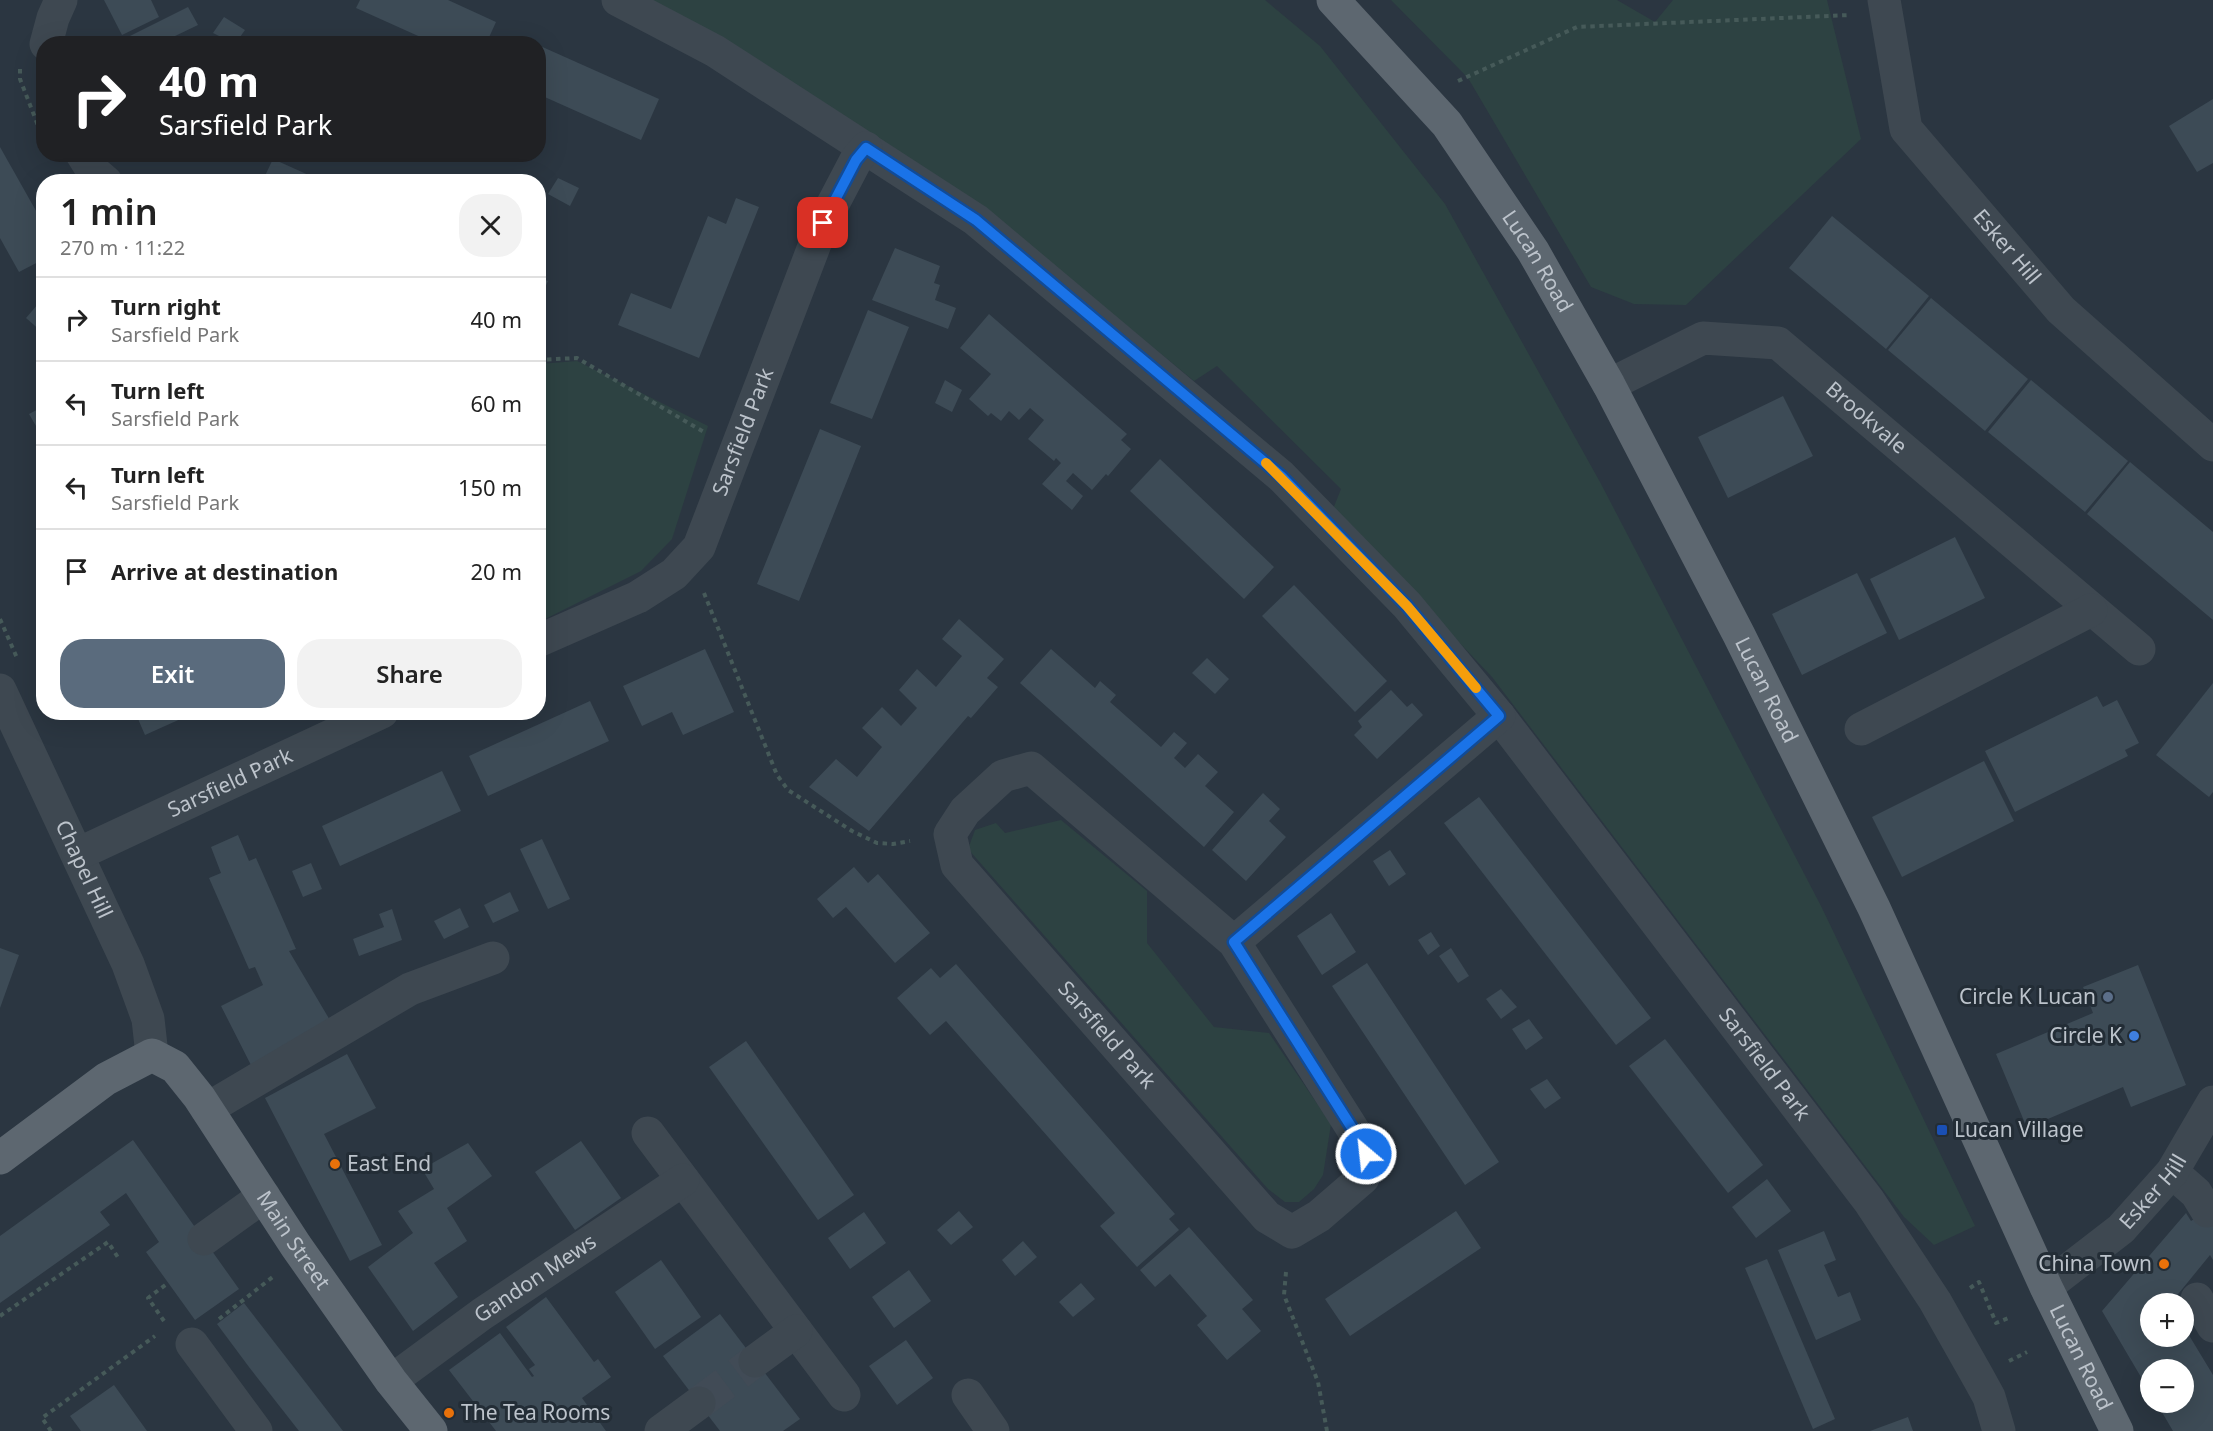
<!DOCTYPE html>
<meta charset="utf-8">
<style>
body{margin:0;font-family:"Noto Sans",sans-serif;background:#f2f2f2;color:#222;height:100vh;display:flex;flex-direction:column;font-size:22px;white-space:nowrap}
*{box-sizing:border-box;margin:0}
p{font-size:20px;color:#767676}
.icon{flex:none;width:33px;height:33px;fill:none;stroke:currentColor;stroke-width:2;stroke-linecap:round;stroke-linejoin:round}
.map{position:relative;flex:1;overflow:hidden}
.panel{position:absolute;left:36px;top:174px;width:510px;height:546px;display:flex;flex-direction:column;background:#fff;border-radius:24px;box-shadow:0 6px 24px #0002}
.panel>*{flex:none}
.guide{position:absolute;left:36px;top:36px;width:510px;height:126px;border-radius:24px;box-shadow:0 6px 24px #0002;background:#202124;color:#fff;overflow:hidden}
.controls{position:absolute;left:2140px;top:1293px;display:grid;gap:12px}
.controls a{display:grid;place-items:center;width:54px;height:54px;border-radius:50%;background:#fff;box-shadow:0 6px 24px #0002;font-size:30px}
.pin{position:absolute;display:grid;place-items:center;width:51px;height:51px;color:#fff;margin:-26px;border-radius:12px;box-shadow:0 3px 9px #0006}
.me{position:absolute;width:66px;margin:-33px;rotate:332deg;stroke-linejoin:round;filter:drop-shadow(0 0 4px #0008)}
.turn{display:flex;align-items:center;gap:21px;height:126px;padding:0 24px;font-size:27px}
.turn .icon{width:78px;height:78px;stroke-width:2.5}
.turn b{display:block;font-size:42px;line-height:51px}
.round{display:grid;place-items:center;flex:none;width:63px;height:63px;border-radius:24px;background:#f2f2f2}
.summary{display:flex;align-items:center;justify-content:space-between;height:102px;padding:0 24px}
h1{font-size:36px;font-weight:600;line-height:45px}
.button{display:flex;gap:12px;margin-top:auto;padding:12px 24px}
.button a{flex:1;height:69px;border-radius:24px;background:#5a6b7d;color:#fff;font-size:24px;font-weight:600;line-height:69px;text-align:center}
.button a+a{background:#f2f2f2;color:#222}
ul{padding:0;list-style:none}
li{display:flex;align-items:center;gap:18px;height:84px;padding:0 24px;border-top:2px solid #e0e0e0}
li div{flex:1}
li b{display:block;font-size:22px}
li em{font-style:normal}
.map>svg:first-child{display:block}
.green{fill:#2d4242}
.building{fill:#3d4b56}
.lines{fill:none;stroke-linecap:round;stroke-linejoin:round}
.minor-tunnel{stroke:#414b56;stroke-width:33;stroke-dasharray:33 16;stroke-linecap:butt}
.path{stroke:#465a59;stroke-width:4;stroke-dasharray:4.5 4.5;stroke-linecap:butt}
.minor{stroke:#3e4851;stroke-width:33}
.major{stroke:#5d6770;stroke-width:33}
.route-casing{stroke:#114b97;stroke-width:15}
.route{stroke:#1a73e8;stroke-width:10}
.slow{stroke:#f59e0b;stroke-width:10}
.service-dot{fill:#5c6f8a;stroke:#232d36;stroke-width:2}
.shop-dot{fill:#3f7fe0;stroke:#232d36;stroke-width:2}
.transit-dot{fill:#1a4fb4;stroke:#232d36;stroke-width:2}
.food-dot{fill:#e8710a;stroke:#232d36;stroke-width:2}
.labels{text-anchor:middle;stroke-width:6;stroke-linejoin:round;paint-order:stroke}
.street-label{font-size:21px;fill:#bcc3cb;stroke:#232d36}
.poi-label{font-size:21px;fill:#bcc3cb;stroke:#232d36;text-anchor:end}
</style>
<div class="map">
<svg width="2213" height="1431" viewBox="0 0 2213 1431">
<rect width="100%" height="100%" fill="#2b3641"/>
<g class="green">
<polygon points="652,0 1265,0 1320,46 1445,204 1600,482 1821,906 1975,1226 1934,1245 1904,1217 1492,677 1333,509 1341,489 1217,366 1194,381 1023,241"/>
<polygon points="1391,0 1617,0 1655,22 1673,0 1827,0 1861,139 1686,305 1634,304 1591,287 1468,78"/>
<polygon points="577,361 708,426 672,539 641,571 539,622 539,364"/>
<polygon points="1061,820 1147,891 1147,943 1214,1027 1269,1033 1331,1124 1323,1175 1314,1189 1299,1202 1285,1202 1268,1189 968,849 975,830 996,823 1005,833"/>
</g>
<g class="building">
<polygon points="104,0 151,0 159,17 122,35"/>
<polygon points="360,0 448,0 496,22 486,44 436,44 356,8"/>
<polygon points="188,7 198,25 173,37 176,44 127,44 124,39"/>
<polygon points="224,17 245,30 235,44 213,33"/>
<polygon points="538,45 659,99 641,140 538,94"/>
<polygon points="2213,99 2213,163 2197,172 2169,126"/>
<polygon points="0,147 44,225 44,259 19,272 0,238"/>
<polygon points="273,159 302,172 323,182 262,182"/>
<polygon points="558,178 579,188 570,206 548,194"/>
<polygon points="736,198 759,207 699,358 618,325 631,293 671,309 708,216 726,224"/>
<polygon points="1832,216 1929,296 1886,349 1789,268"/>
<polygon points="895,248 940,266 934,283 940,285 935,300 956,308 948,329 872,300"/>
<polygon points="538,277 548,281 538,302"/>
<polygon points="44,297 44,330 42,332 26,318"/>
<polygon points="1931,298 2028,379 1985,431 1888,350"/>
<polygon points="868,310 909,327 872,419 830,403"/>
<polygon points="989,314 1127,434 1121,440 1131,449 1108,476 1106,474 1092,490 1073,473 1066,481 1083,496 1072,510 1042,484 1061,463 1056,458 1054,461 1028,439 1044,420 1030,408 1019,420 1009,411 1001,421 991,413 988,416 969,399 991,374 960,348"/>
<polygon points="945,380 962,390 952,412 935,403"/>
<polygon points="2031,380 2128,461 2085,512 1988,432"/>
<polygon points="1783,396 1813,456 1728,498 1698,437"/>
<polygon points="44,406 44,422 36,426 29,414"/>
<polygon points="820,429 861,446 799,601 757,584"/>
<polygon points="1160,459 1274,567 1244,599 1130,491"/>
<polygon points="2130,462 2213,532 2213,620 2087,514"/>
<polygon points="1955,537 1985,598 1899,640 1870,579"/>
<polygon points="1857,573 1887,633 1802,675 1772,614"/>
<polygon points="1294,585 1387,681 1355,712 1262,616"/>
<polygon points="959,619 1004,659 987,678 998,687 971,718 968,716 869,831 809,787 836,759 857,777 882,747 862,728 882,707 901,726 917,708 899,690 917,669 936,687 962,656 942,639"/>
<polygon points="705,649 734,712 683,735 672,712 642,726 623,686"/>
<polygon points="1051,649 1095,688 1100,681 1116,695 1110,702 1161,747 1174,732 1187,743 1174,758 1185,768 1198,754 1218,772 1205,786 1234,812 1204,847 1020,683"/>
<polygon points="1207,658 1229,679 1215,694 1192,673"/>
<polygon points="2213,683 2213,792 2209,797 2156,755"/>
<polygon points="1391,690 1407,707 1412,703 1423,715 1377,759 1354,735 1362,727 1358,721"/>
<polygon points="2097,696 2103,707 2117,700 2139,743 2125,750 2128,756 2015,812 1985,751"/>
<polygon points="590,701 609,741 488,796 469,756"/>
<polygon points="135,712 183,712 185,717 145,735"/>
<polygon points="1984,761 2014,821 1902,877 1872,817"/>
<polygon points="442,771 461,811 340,866 322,826"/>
<polygon points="1263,793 1280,809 1269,821 1286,837 1246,881 1212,850"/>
<polygon points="1479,797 1651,1018 1616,1045 1444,823"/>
<polygon points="238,835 249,861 256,858 278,908 296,949 289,951 334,1027 255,1073 221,1006 263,985 255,967 249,969 209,878 221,873 211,847"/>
<polygon points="542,839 570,899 548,909 520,849"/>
<polygon points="1390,850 1406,874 1389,886 1373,861"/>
<polygon points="311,863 322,889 303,897 292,871"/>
<polygon points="854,867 868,883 878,874 930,933 895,963 846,907 833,918 817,899"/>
<polygon points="510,892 519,911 493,923 484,905"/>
<polygon points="460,908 469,927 444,939 434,921"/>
<polygon points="392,909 402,940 359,956 353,939 384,927 379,914"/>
<polygon points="1331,913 1356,952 1322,975 1297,936"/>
<polygon points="1431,932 1440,946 1428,955 1418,940"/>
<polygon points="0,948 19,955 0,1008"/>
<polygon points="1451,948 1469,976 1458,983 1439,956"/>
<polygon points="1367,963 1499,1162 1465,1185 1332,986"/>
<polygon points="956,964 1175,1214 1169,1219 1179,1230 1137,1267 1100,1226 1115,1213 946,1021 930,1035 897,998 931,968 940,978"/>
<polygon points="2138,965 2186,1085 2131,1107 2123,1087 2027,1128 1996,1054 2093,1013 2083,987"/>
<polygon points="1501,989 1517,1007 1501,1019 1486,999"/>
<polygon points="1529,1019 1543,1038 1526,1050 1512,1029"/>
<polygon points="1665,1039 1763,1165 1728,1193 1629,1066"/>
<polygon points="746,1041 854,1195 818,1220 709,1067"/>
<polygon points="347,1054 376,1108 324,1134 382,1245 350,1261 265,1098"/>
<polygon points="1547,1079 1561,1098 1545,1109 1530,1089"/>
<polygon points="133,1140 239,1289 195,1320 146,1252 159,1242 126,1193 100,1212 110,1225 0,1303 0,1236"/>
<polygon points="581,1141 621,1198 575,1230 535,1172"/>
<polygon points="468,1143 492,1176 447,1208 467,1241 434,1263 458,1297 413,1331 368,1267 413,1233 398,1211 434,1189 422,1169"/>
<polygon points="1767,1179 1791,1211 1756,1238 1732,1207"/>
<polygon points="2213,1207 2213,1260 2210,1255 2170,1304 2151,1304 2151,1336 2184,1336 2184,1327 2213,1375 2213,1431 2173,1431 2156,1402 2184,1402 2184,1370 2151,1370 2151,1394 2102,1311 2186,1213 2191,1221"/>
<polygon points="959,1211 973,1227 951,1245 937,1230"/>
<polygon points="1456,1211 1481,1248 1350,1336 1325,1299"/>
<polygon points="864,1212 886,1243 850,1269 828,1238"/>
<polygon points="1189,1227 1253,1300 1242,1309 1261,1331 1227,1360 1197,1325 1207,1316 1170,1274 1155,1287 1140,1270"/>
<polygon points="1824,1231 1836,1260 1824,1265 1838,1297 1850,1292 1861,1320 1816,1340 1778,1250"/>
<polygon points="1023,1241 1037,1257 1015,1276 1002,1260"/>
<polygon points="1767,1259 1835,1419 1813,1429 1745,1268"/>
<polygon points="661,1260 701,1317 655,1349 615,1292"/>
<polygon points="909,1270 931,1301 894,1328 872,1297"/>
<polygon points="1081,1283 1095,1299 1073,1317 1059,1302"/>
<polygon points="546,1297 594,1362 598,1359 611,1377 582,1398 606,1431 496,1431 449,1370 500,1333 532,1377 534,1376 529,1369 535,1365 506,1327"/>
<polygon points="244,1303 299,1374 343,1431 299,1431 249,1367 217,1324"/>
<polygon points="720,1314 800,1419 783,1431 720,1431 663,1356"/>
<polygon points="906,1340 933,1378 897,1405 869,1366"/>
<polygon points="114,1385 147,1431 81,1431 70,1416"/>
<polygon points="1908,1417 1913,1431 1870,1431"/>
</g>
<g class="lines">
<polyline class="minor-tunnel" points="699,1403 755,1361"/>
<g class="path">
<polyline points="20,69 20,79 44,141"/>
<polyline points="1458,81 1577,27 1850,15"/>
<polyline points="538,360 577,358 704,432"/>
<polyline points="704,593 777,775 788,790 852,831 877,843 893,844 910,841"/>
<polyline points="0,619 17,658"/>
<polyline points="1286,1272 1284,1295 1318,1382 1327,1431"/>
<polyline points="1970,1288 1979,1282 1996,1323 2011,1317"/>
<polyline points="0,1316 108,1242 119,1259"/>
<polyline points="219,1319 274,1276"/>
<polyline points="164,1321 148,1298 168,1283"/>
<polyline points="2009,1361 2027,1352"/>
<polyline points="51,1431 42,1418 155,1336"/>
</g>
<g class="minor">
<path id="s1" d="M 618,0 L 715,51 L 976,220 L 1281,476 L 1407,605 L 1499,716 L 1869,1201 L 1935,1301 L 1978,1377 L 1989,1397 L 1999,1431"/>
<path id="s2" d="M 1884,0 L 1906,129 L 2061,310 L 2213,445"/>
<polyline points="46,44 53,18 61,0"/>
<polyline points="82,154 92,170 106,182"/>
<path id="s3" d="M 1609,385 L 1703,338 L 1778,343 L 2139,649"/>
<path id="s4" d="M 538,641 L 638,597 L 674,574 L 699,547 L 823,223 L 856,160 L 866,148"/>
<path id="s5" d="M 0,690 L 128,964 L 148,1019 L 152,1055"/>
<polyline points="1861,729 2091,610"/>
<path id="s6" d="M 78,854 L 382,712"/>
<path id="s7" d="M 1234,942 L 1031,768 L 1003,776 L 965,811 L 950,834 L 957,865 L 1267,1217 L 1292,1232 L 1319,1216 L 1363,1178 L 1366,1154 L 1352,1128 L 1234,942 L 1499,716"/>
<polyline points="207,1109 410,989 493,958"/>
<polyline points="648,1133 844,1395"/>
<polyline points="2172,1172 2196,1193 2207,1211"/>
<polyline points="204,1239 264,1196"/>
<path id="s8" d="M 2046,1287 L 2121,1229 L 2172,1172 L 2213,1102"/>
<polyline points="2197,1299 2213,1326"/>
<polyline points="192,1344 256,1431"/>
<polyline points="755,1361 796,1331"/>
<path id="s9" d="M 391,1381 L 482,1314 L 683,1180"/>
<polyline points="968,1395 993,1431"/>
<polyline points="661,1431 699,1403"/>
</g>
<g class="major">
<path id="s10" d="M 1333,0 L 1447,124 L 1533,251 L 1609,385 L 1739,635 L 1874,908 L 2046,1287 L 2117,1431"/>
<path id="s11" d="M 0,1158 L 106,1079 L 152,1055 L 175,1067 L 199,1097 L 296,1246 L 391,1381 L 431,1431"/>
</g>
</g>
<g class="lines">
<defs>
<polyline id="route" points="823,223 856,160 866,148 976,220 1281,476 1407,606 1499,716 1234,942 1352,1128 1366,1154"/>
</defs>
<use href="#route" class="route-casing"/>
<use href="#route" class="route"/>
<polyline class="slow" points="1266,463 1407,606 1476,688"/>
</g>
<circle class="service-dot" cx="2108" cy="997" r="6"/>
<circle class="shop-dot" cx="2134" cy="1036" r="6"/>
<rect class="transit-dot" x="1936" y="1124" width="12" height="12" rx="3"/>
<g class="food-dot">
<circle cx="335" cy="1164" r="6"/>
<circle cx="2164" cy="1264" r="6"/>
<circle cx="449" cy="1413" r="6"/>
</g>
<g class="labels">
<g class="street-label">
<text dy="7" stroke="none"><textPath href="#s2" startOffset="286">Esker Hill</textPath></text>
<text dy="7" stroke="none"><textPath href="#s10" startOffset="333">Lucan Road</textPath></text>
<text dy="7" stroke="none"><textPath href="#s3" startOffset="296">Brookvale</textPath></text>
<text dy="7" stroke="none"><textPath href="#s4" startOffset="312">Sarsfield Park</textPath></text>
<text dy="7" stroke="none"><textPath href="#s10" startOffset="819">Lucan Road</textPath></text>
<text dy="7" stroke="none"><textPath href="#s6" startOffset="168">Sarsfield Park</textPath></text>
<text dy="7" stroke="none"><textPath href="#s5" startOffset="198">Chapel Hill</textPath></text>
<text dy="7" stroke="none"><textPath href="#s7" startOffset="634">Sarsfield Park</textPath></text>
<text dy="7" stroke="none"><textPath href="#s1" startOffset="1581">Sarsfield Park</textPath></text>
<text dy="7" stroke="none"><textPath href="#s8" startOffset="144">Esker Hill</textPath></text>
<text dy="7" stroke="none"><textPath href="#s11" startOffset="420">Main Street</textPath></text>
<text dy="7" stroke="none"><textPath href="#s9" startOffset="177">Gandon Mews</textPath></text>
<text dy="7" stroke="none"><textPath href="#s10" startOffset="1557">Lucan Road</textPath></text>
</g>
<g class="poi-label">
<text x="2096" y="1004">Circle K Lucan</text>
<text x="2122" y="1043">Circle K</text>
<text x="1954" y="1137" text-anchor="start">Lucan Village</text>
<text x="347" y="1171" text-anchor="start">East End</text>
<text x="2152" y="1271">China Town</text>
<text x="461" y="1420" text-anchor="start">The Tea Rooms</text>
</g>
</g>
</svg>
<div class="controls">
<a>+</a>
<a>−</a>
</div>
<div class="pin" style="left:823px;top:223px;background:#d93025"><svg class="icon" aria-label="arrive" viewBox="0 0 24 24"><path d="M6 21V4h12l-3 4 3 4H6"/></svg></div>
<svg class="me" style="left:1366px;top:1154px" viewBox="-20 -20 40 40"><circle r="17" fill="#1a73e8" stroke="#fff" stroke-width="3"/><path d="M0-11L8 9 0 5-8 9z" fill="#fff"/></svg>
<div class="guide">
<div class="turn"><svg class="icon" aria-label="right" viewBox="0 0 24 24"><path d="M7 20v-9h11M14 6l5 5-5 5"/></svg><div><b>40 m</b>Sarsfield Park</div></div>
</div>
<section class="panel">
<div class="summary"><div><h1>1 min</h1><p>270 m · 11:22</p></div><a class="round"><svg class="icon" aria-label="close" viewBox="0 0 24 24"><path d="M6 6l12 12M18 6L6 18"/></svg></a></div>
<ul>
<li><svg class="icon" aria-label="right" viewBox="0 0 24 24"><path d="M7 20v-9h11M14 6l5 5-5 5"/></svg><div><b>Turn right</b><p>Sarsfield Park</p></div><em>40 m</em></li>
<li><svg class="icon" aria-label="left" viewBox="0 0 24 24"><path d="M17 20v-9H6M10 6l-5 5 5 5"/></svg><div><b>Turn left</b><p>Sarsfield Park</p></div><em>60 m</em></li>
<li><svg class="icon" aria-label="left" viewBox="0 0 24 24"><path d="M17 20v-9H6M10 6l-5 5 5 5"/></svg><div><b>Turn left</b><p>Sarsfield Park</p></div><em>150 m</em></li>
<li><svg class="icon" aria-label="arrive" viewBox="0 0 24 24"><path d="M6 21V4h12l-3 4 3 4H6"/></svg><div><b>Arrive at destination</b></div><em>20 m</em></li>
</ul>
<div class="button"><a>Exit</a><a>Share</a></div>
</section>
</div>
